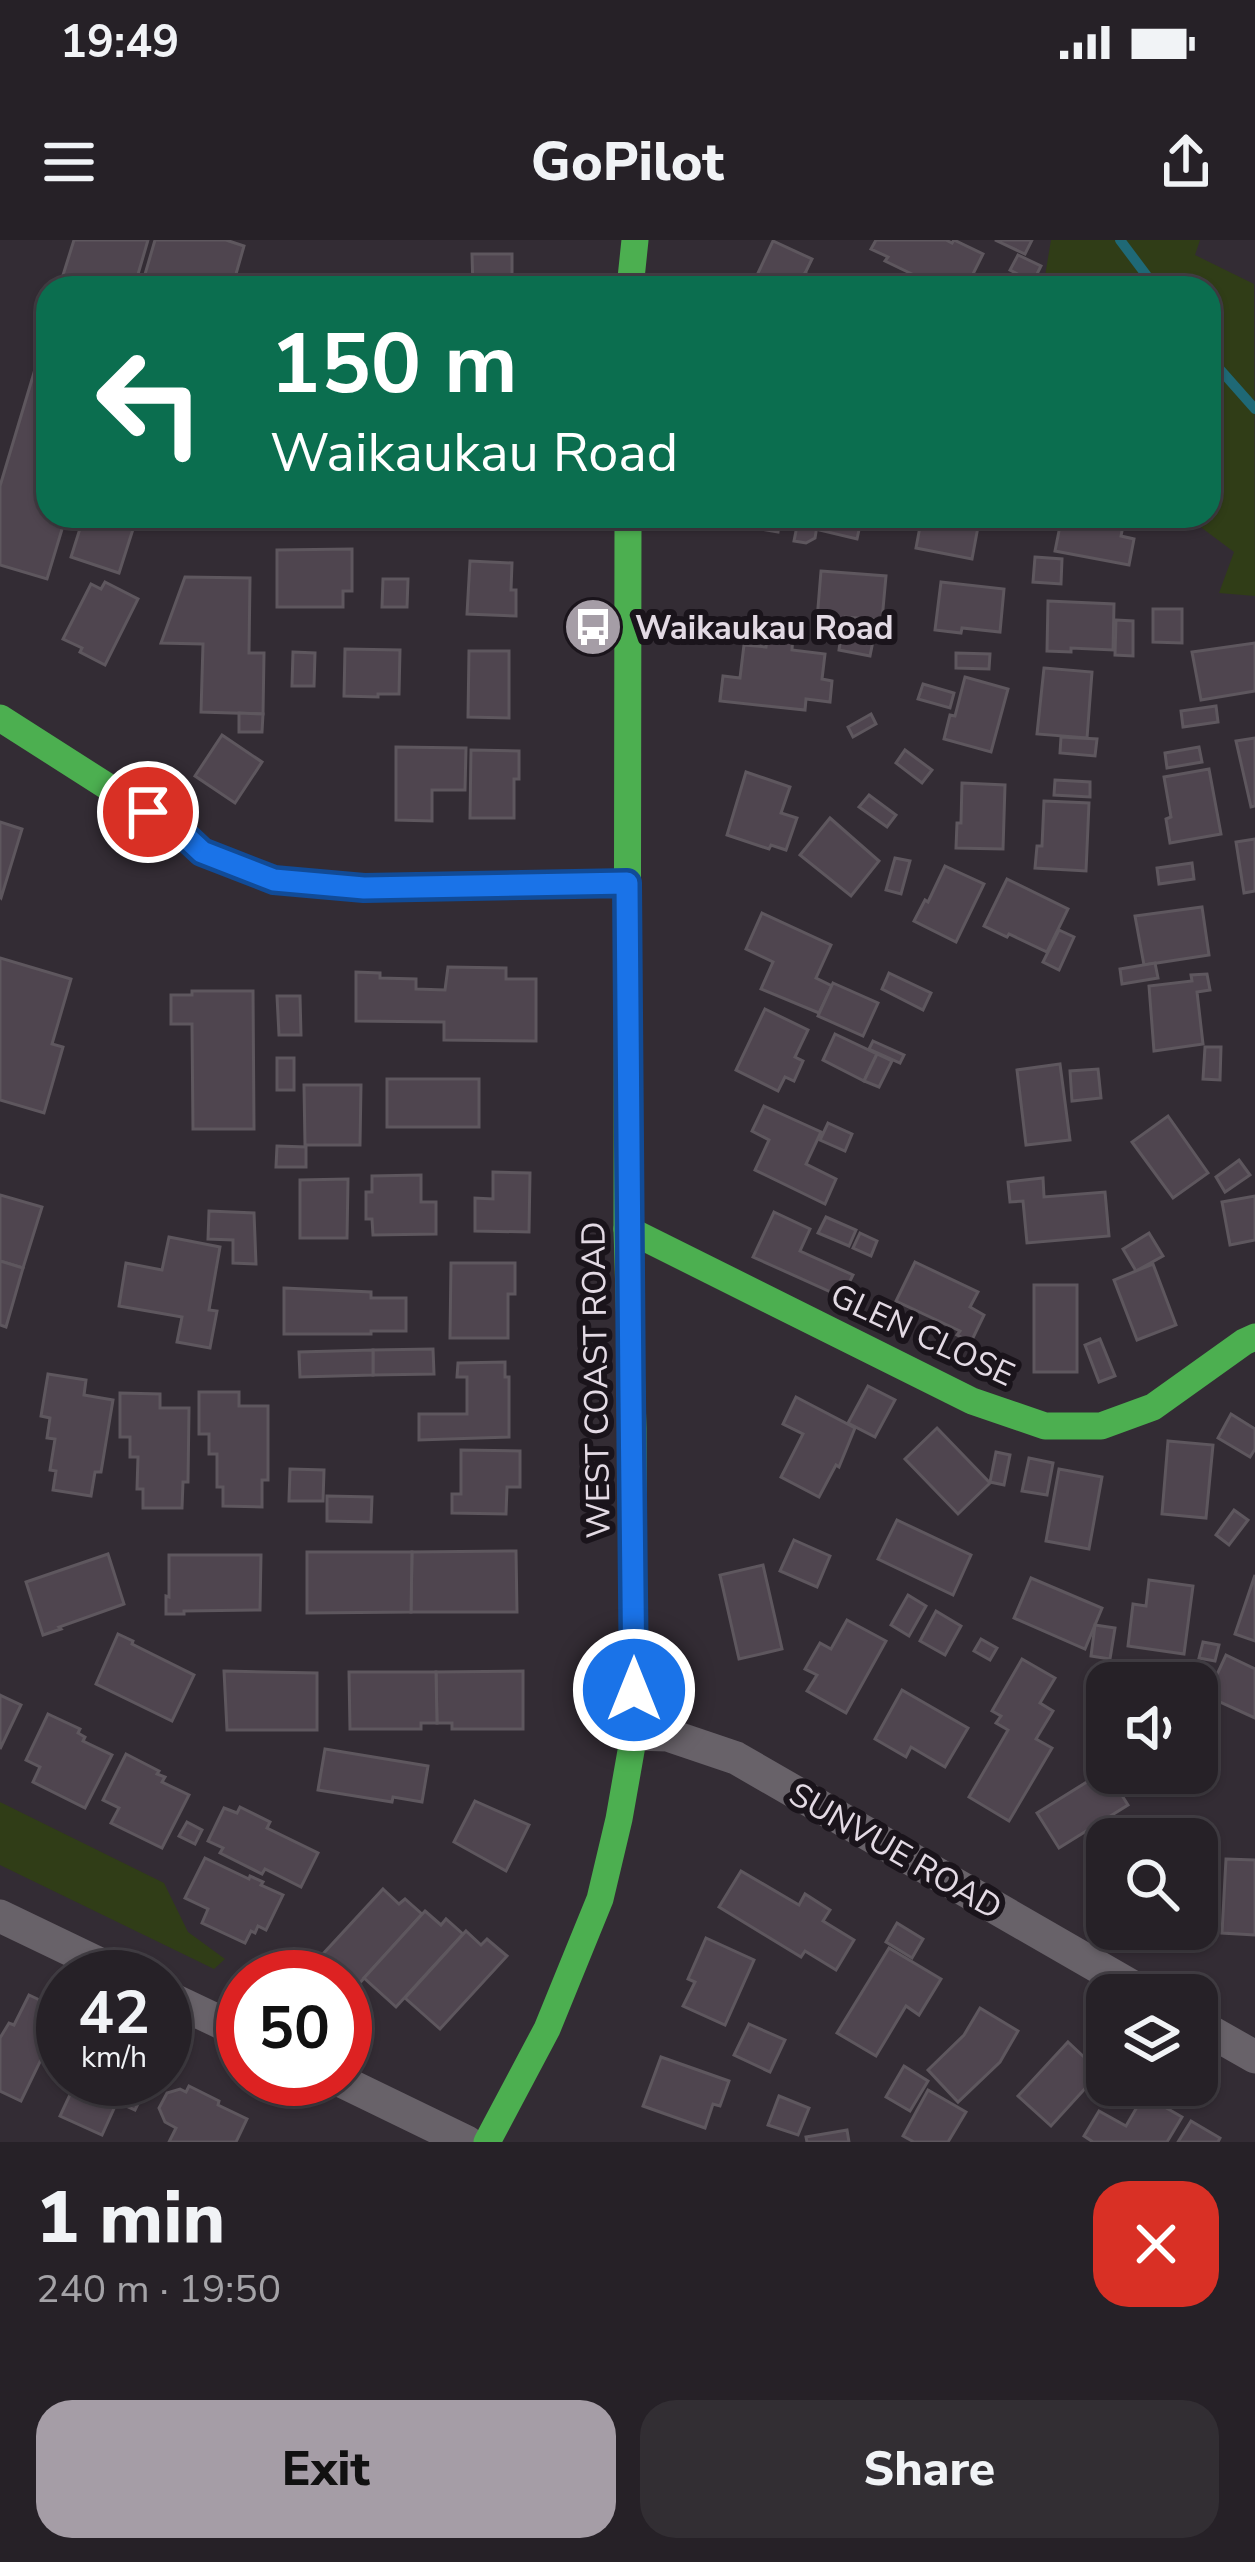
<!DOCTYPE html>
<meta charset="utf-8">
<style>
body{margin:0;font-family:"Nunito Sans",sans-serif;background:#322e33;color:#f1f3f6;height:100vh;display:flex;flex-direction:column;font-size:45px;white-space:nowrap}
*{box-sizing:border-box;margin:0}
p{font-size:39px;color:#a4a3a7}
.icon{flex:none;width:66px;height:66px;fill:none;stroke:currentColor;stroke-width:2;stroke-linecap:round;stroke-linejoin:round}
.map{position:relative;height:1902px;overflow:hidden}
.side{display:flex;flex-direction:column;background:#262127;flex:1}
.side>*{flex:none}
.hud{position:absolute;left:36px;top:36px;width:1185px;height:252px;border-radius:36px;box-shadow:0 3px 9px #0004,0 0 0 3px #423e44;background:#0b6e4f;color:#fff;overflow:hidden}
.fabs{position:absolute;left:1086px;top:1422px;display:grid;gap:24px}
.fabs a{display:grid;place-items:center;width:132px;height:132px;border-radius:24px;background:#262127;box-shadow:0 3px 9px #0004,0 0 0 3px #423e44;font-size:60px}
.speed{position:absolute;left:36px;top:1710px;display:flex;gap:24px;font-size:60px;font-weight:700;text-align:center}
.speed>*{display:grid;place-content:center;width:156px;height:156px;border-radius:50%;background:#262127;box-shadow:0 3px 9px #0004,0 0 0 3px #423e44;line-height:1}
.speed small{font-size:30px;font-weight:400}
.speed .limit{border:18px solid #d22;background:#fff;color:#111}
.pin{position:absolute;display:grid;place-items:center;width:102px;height:102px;color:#fff;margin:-51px;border:6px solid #fff;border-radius:50%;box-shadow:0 3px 12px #0007}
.me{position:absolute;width:132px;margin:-66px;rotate:0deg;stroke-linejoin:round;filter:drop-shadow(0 0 9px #0008)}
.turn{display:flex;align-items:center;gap:42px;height:252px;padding:0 36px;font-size:54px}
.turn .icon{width:156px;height:156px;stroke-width:2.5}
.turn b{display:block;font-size:84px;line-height:102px}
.round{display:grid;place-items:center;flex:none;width:126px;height:126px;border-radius:36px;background:#322e33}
.headline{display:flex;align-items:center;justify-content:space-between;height:204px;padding:0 36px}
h1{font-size:72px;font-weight:800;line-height:90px}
.cta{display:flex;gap:24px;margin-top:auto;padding:24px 36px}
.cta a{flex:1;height:138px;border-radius:36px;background:#a59da6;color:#111;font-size:48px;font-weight:800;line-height:138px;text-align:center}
.cta a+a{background:#322e33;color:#f1f3f6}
.status{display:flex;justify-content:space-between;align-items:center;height:84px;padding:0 60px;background:#262127;direction:ltr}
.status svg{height:33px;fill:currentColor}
header{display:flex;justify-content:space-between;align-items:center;height:156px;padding:0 36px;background:#262127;font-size:54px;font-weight:800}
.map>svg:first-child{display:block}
.green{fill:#303d17}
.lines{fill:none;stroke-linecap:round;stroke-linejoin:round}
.stream{stroke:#1f6976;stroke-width:10}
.building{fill:#4f454f;stroke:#5e575e;stroke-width:3}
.street{stroke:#686269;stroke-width:33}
.fast{stroke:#4caf50;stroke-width:27}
.route-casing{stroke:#114b97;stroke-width:30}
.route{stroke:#1a73e8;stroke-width:21}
.labels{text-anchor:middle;stroke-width:12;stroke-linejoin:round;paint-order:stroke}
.poi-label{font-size:33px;font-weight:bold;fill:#e3dae4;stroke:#1a141b;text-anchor:start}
.street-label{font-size:33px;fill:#e3dae4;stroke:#1a141b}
</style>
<div class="status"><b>19:49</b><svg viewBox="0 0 49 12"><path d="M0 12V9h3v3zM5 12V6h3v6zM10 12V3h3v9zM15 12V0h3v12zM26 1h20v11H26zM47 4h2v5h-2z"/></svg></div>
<header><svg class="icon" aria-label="menu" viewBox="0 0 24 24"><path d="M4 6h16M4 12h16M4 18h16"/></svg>GoPilot<svg class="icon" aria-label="share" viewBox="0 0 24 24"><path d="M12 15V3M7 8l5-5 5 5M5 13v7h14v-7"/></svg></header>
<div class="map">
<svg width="1255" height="1902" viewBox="0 0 1255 1902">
<rect width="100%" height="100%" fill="#332c34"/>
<g class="green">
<polygon points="1051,0 1200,0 1195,15 1254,44 1255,356 1219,353 1234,312 1186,276 1209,276 1209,48 1043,48"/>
<polygon points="0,1562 164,1643 188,1692 225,1719 214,1729 0,1625"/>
</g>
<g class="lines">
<g class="stream">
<polyline points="1120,0 1156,48"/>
<polyline points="1209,117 1255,169"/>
</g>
</g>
<g class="building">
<polygon points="74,0 148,0 134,48 59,48"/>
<polygon points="155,0 226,0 244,6 232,48 141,48"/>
<polygon points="876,0 946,0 952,3 954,0 983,14 966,48 941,48 885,21 888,17 871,9"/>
<polygon points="995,0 1032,0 1025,14"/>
<polygon points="773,1 812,19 798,48 751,48"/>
<polygon points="472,14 512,14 512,48 473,48"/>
<polygon points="1018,15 1041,26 1033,42 1010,30"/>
<polygon points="805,33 826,43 824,48 798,48"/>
<polygon points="48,86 48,276 66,276 47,339 0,325 0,246"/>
<polygon points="84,276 102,276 134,286 119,333 71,317"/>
<polygon points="307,276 353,276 353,283 307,284"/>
<polygon points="728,276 780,276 778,292 726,283"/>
<polygon points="799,276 818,280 815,298 806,303 794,301"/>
<polygon points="822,276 862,276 857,299 819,290"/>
<polygon points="922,276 980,276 972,319 916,308"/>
<polygon points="1062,276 1125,276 1121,296 1134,299 1129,325 1055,311"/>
<polygon points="352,309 352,351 343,351 343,367 277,367 277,310"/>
<polygon points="1035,317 1062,319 1061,344 1033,342"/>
<polygon points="470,321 512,323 511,350 516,350 516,376 467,374"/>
<polygon points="821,331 886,336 882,380 845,377 844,382 817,380"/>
<polygon points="185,337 250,338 249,413 264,413 263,474 201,472 203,404 161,403"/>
<polygon points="383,339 408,339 407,367 382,367"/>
<polygon points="105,342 138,359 105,425 80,412 82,408 63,399 91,344 101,349"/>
<polygon points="941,342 1004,349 1000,392 962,388 961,393 935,390"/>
<polygon points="1048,361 1114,364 1113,410 1071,408 1071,412 1047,411"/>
<polygon points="1153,369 1182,369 1182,403 1153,402"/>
<polygon points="1116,380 1133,381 1133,416 1115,415"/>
<polygon points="768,391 793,394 792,410 825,414 822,439 832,441 830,462 806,459 805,470 720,461 723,436 740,438 744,405 766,407"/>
<polygon points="841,395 873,401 870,416 839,410"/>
<polygon points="1255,403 1255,451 1201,460 1192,412"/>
<polygon points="345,409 400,410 399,454 378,454 378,457 344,456"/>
<polygon points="469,411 509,411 509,478 468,477"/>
<polygon points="293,412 315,413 314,446 292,446"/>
<polygon points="956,413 990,414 989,429 956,428"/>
<polygon points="1044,428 1092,432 1087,498 1037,494"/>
<polygon points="965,437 1008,449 991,512 944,499 950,475 955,476"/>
<polygon points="923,444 954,453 950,468 918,459"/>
<polygon points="1216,466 1218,482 1183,487 1181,471"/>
<polygon points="239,473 263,474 262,492 239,492"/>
<polygon points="871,474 876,484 853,497 848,487"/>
<polygon points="222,495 262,522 235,563 195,536"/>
<polygon points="1061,497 1097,499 1095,516 1060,513"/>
<polygon points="1255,498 1255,566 1251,567 1236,501"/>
<polygon points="396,507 466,508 465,550 432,550 432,581 396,580"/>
<polygon points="1199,507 1202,522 1167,528 1165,513"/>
<polygon points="471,510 519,511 519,539 514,539 514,578 470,578"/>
<polygon points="905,510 932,530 922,543 896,523"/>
<polygon points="1209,529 1221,594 1170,603 1166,579 1171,577 1164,537"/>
<polygon points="746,532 790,547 781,573 797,578 786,610 771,605 769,609 727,595"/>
<polygon points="1055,540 1090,542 1090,557 1054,555"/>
<polygon points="962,543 1005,545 1003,609 956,608 957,583 961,583"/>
<polygon points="869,555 896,575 887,587 859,567"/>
<polygon points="1044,561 1089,563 1086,631 1035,628 1037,606 1042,606"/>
<polygon points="830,578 879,621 851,656 800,615"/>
<polygon points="0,582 22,589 1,658 0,657"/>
<polygon points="1255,599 1255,651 1244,653 1236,602"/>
<polygon points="895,618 910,621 901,654 886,650"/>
<polygon points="1192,623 1194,639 1159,644 1157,628"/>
<polygon points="945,626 984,644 956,702 914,681 925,660 928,662"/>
<polygon points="1007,639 1068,669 1047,712 1009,694 1007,697 984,686"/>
<polygon points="1202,667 1209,715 1144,725 1135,676"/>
<polygon points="762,673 831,705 816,738 832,746 819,773 761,749 773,722 746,709"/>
<polygon points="1059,690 1074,697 1059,730 1043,722"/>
<polygon points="0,718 71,739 52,804 63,807 44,873 0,860"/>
<polygon points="1155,723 1158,738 1122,744 1120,729"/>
<polygon points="448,727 506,728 506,739 536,739 536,801 444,800 444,782 356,781 356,732 380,733 380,738 416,739 416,749 445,750"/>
<polygon points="889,733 931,753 923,770 882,749"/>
<polygon points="1207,734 1210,750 1197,752 1203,804 1154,811 1149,746 1192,741 1191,735"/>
<polygon points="833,743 878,763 863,796 818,776"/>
<polygon points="192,751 253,751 254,889 193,889 192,784 171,784 171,755 192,755"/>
<polygon points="277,756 300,756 301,795 279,795"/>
<polygon points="765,769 808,790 795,817 803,821 794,841 785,837 778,851 736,830"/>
<polygon points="835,794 877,814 864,841 823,820"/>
<polygon points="873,801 904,815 900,823 869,809"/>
<polygon points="1205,807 1221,807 1220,840 1203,839"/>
<polygon points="877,814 892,821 879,847 864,841"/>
<rect x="277" y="818" width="17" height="32"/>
<polygon points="1060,824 1070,900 1026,905 1017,830"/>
<polygon points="1098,829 1101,858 1072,861 1070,831"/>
<rect x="387" y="839" width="92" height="48"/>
<polygon points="304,845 361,845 360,905 305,905"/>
<polygon points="764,866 821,892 806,924 836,939 825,964 755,930 769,900 752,891"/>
<polygon points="1168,876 1208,933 1173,958 1132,902"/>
<polygon points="828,883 852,894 845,911 820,900"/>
<polygon points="277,906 306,907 306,927 276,927"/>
<polygon points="1239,920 1250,935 1225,952 1216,937"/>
<polygon points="493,932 530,933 529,992 475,991 475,958 493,959"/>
<polygon points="421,935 421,962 436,962 436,994 373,995 372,979 366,979 366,952 372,952 372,936"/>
<polygon points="1043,938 1044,957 1105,952 1109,996 1027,1003 1023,961 1010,962 1008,942"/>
<polygon points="348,939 347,998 300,998 300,940"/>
<polygon points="0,955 42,967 23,1028 0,1021"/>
<polygon points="1255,956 1255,1000 1230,1005 1222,962"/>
<polygon points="209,971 254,973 256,1024 233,1023 233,1000 208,999"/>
<polygon points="774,972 810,989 800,1011 853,1035 842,1057 753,1017"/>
<polygon points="826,977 856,990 849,1006 818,993"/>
<polygon points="860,993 877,1001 871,1016 853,1008"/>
<polygon points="1149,993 1163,1016 1136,1031 1123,1009"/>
<polygon points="169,997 220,1007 209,1070 217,1071 210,1108 177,1102 182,1077 119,1066 126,1023 162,1030"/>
<polygon points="0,1021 23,1028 6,1087 0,1085"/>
<polygon points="915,1022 978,1052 970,1067 984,1075 971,1102 957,1095 960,1091 896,1061"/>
<polygon points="451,1023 515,1023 515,1054 508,1054 508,1098 450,1098"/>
<polygon points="1153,1024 1176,1085 1137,1100 1114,1040"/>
<rect x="1034" y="1045" width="43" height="87"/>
<polygon points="284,1048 371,1052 371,1058 406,1058 406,1091 371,1091 371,1094 284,1094"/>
<polygon points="1100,1099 1115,1136 1099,1142 1085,1105"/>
<polygon points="433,1109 434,1134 373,1135 373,1110"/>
<polygon points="373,1110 373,1135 300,1137 299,1112"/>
<polygon points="505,1122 505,1137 509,1137 509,1197 419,1200 419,1174 467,1174 467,1137 457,1137 458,1123"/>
<polygon points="48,1134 86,1140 84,1155 113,1160 101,1232 95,1232 91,1256 53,1250 56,1231 50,1230 55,1199 47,1198 50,1178 41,1176"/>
<polygon points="868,1146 895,1160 875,1197 848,1183"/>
<polygon points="199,1152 239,1152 239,1166 268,1166 268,1240 262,1240 262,1267 223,1266 223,1247 217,1247 217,1214 209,1214 209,1194 199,1194"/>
<polygon points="120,1153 160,1154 160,1168 189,1168 188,1242 183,1242 182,1268 143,1268 143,1249 137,1249 138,1217 130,1217 130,1197 120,1197"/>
<polygon points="796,1157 855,1188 839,1227 836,1225 819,1257 781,1237 803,1194 783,1184"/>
<polygon points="1231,1174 1255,1189 1255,1209 1250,1217 1218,1198"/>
<polygon points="937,1188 990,1243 958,1274 905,1219"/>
<polygon points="1168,1201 1213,1205 1206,1278 1162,1274"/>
<polygon points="461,1210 520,1211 520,1247 507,1247 506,1274 452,1273 452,1254 461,1254"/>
<polygon points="996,1212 1010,1215 1004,1245 990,1242"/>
<polygon points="1029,1218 1053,1223 1047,1255 1022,1251"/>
<polygon points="290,1229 324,1230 323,1261 289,1261"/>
<polygon points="1059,1229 1102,1237 1089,1309 1046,1301"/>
<polygon points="327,1256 372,1257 371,1282 327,1281"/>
<polygon points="1234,1270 1248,1280 1229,1305 1216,1295"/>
<polygon points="897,1280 971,1315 953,1355 878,1319"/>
<polygon points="794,1300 830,1316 817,1347 780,1331"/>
<polygon points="516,1311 517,1372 411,1372 412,1312"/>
<polygon points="307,1312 412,1312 411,1372 307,1373"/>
<polygon points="108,1314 124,1364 59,1387 61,1389 43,1395 26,1342"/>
<polygon points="169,1315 261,1315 260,1370 184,1371 184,1374 166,1374 166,1356 169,1357"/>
<polygon points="763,1325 782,1409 739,1419 720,1335"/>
<polygon points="1255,1335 1255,1401 1235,1394"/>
<polygon points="1031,1338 1102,1368 1085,1409 1014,1378"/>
<polygon points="1149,1340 1193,1346 1184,1414 1128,1406 1133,1364 1146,1366"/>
<polygon points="908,1355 926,1366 909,1396 891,1385"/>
<polygon points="936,1371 961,1386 945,1415 920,1401"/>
<polygon points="847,1380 886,1401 846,1473 807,1451 817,1435 805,1429 820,1403 831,1409"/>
<polygon points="1095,1385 1115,1388 1110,1419 1091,1416"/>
<polygon points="118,1394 133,1401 132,1404 194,1435 172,1481 96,1444"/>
<polygon points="981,1399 997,1408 990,1420 974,1411"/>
<polygon points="1203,1402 1219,1405 1215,1421 1199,1418"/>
<polygon points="1226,1415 1255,1429 1255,1478 1207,1456"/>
<polygon points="1022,1419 1055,1438 1040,1463 1053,1471 1036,1499 1052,1508 1009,1581 969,1557 1008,1490 996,1483 1001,1476 992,1471"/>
<polygon points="224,1431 317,1433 317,1490 227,1490"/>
<polygon points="523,1431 523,1489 452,1489 452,1483 437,1483 436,1432"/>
<polygon points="349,1432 436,1432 437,1483 421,1483 421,1489 350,1489"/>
<polygon points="902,1450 968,1488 945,1527 911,1507 906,1517 875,1499"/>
<polygon points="0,1455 21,1465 0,1509"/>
<polygon points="48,1474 80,1489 78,1493 85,1497 83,1501 112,1515 85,1568 33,1542 40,1527 26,1520"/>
<polygon points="325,1509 428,1526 422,1562 393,1557 392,1562 318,1550"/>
<polygon points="126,1514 159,1531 157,1534 165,1537 162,1542 189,1555 162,1608 111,1583 119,1568 103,1560"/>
<polygon points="1197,1514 1214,1524 1197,1553 1167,1536 1169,1533 1197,1533"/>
<polygon points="1106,1530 1128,1565 1059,1608 1037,1573"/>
<polygon points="475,1561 529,1585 506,1631 454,1602"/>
<polygon points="240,1567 270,1582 267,1588 318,1613 301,1647 265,1629 262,1634 220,1613 223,1608 208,1601 224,1568 237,1573"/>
<polygon points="1146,1581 1179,1599 1136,1599"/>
<polygon points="187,1582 202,1590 195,1604 179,1596"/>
<polygon points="1197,1609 1212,1618 1197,1645"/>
<polygon points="205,1618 249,1639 250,1636 263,1642 261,1645 283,1655 266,1690 258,1686 255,1693 251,1691 245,1703 202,1683 208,1669 185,1658"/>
<polygon points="1226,1619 1255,1620 1255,1695 1222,1693"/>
<polygon points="741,1631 799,1665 805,1654 830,1670 823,1681 854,1700 836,1730 805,1711 801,1717 719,1667"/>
<polygon points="383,1649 399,1664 405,1659 422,1674 356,1747 322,1715"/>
<polygon points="425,1671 441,1685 446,1679 463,1694 396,1767 364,1738"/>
<polygon points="897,1683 923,1699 912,1718 886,1702"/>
<polygon points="466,1691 481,1705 487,1699 507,1716 440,1789 405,1758"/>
<polygon points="706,1698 754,1720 725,1785 683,1766 695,1742 688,1739"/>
<polygon points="889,1708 941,1739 919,1775 906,1766 876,1816 837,1793"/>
<polygon points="29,1755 63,1771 63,1774 21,1861 0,1851 0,1798 9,1783 14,1785"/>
<polygon points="980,1768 1018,1791 1000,1822 958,1862 928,1830 964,1795"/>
<polygon points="749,1784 785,1800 770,1832 734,1815"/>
<polygon points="1068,1802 1100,1832 1051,1886 1018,1856"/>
<polygon points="661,1817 729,1841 720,1866 713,1864 705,1888 643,1866"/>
<polygon points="904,1826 928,1841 910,1871 886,1857"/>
<polygon points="70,1839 150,1839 135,1870 117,1862 102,1895 60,1876 76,1842"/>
<polygon points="189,1846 219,1861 218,1865 247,1879 236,1902 169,1902 176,1888 165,1882 159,1868 167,1853 180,1849 186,1852"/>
<polygon points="928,1850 966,1872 948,1902 914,1902 903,1896"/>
<polygon points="1144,1855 1182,1877 1167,1902 1093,1902 1084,1896 1099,1871 1126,1886"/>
<polygon points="779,1856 809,1868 798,1895 768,1885"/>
<polygon points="1191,1881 1220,1898 1218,1902 1178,1902"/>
<polygon points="847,1890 849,1902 807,1902 806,1897"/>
</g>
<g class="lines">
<g class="street">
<polyline points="634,1494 668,1495 736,1518 1147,1755"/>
<polyline points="0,1676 127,1737"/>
<polyline points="165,1756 243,1793"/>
<polyline points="1197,1784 1255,1817"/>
<polyline points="337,1839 467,1902"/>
</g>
<g class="fast">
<polyline points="630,48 635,0"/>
<polyline points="0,478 185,596 202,612 274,640 364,648 627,643"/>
<polyline points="627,989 972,1161 1045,1186 1101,1186 1153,1167 1244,1102 1255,1097"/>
<polyline points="487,1902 547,1789 600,1659 619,1579 634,1494 633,1189 627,989 628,276"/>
</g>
</g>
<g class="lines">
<defs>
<path id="route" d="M 148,572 L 185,596 L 202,612 L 274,640 L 364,648 L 627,643 C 627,912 632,1181 634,1450"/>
</defs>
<use href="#route" class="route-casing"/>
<use href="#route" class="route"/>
</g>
<defs>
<symbol id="bus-disc" viewBox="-11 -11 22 22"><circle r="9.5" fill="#a59da6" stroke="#1a141b"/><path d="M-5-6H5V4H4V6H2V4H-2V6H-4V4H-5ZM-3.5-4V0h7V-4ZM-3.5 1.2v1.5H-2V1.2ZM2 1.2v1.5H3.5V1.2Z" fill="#fff"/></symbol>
</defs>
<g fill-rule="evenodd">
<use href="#bus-disc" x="560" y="354" width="66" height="66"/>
</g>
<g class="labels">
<g class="poi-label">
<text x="635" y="399">Waikaukau Road</text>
</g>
<g class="street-label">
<text transform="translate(923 1094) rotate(25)" y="12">GLEN CLOSE</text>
<text transform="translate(595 1140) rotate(-91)" y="12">WEST COAST ROAD</text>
<text transform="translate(896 1610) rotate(30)" y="12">SUNVUE ROAD</text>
</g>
</g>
</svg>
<div class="fabs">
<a><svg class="icon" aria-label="sound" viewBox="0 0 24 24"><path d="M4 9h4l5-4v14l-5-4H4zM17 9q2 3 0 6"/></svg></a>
<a><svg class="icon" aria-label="search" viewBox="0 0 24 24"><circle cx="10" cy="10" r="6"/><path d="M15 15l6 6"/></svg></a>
<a><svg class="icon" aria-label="layers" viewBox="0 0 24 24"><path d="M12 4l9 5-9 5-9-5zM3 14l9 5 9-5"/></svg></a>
</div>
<div class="speed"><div>42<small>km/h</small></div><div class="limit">50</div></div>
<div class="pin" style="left:148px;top:572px;background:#d93025"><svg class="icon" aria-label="arrive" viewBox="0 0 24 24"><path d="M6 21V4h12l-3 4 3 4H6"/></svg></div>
<svg class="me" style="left:634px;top:1450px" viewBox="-20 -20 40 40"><circle r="17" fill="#1a73e8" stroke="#fff" stroke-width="3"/><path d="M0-11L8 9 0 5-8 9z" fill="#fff"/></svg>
<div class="hud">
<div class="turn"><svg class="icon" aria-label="left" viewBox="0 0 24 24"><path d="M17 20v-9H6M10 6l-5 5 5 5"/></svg><div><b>150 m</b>Waikaukau Road</div></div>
</div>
</div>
<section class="side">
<div class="headline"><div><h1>1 min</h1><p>240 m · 19:50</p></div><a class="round" style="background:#d93025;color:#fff"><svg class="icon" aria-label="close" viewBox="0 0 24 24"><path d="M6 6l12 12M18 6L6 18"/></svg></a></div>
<div class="cta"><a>Exit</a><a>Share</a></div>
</section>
